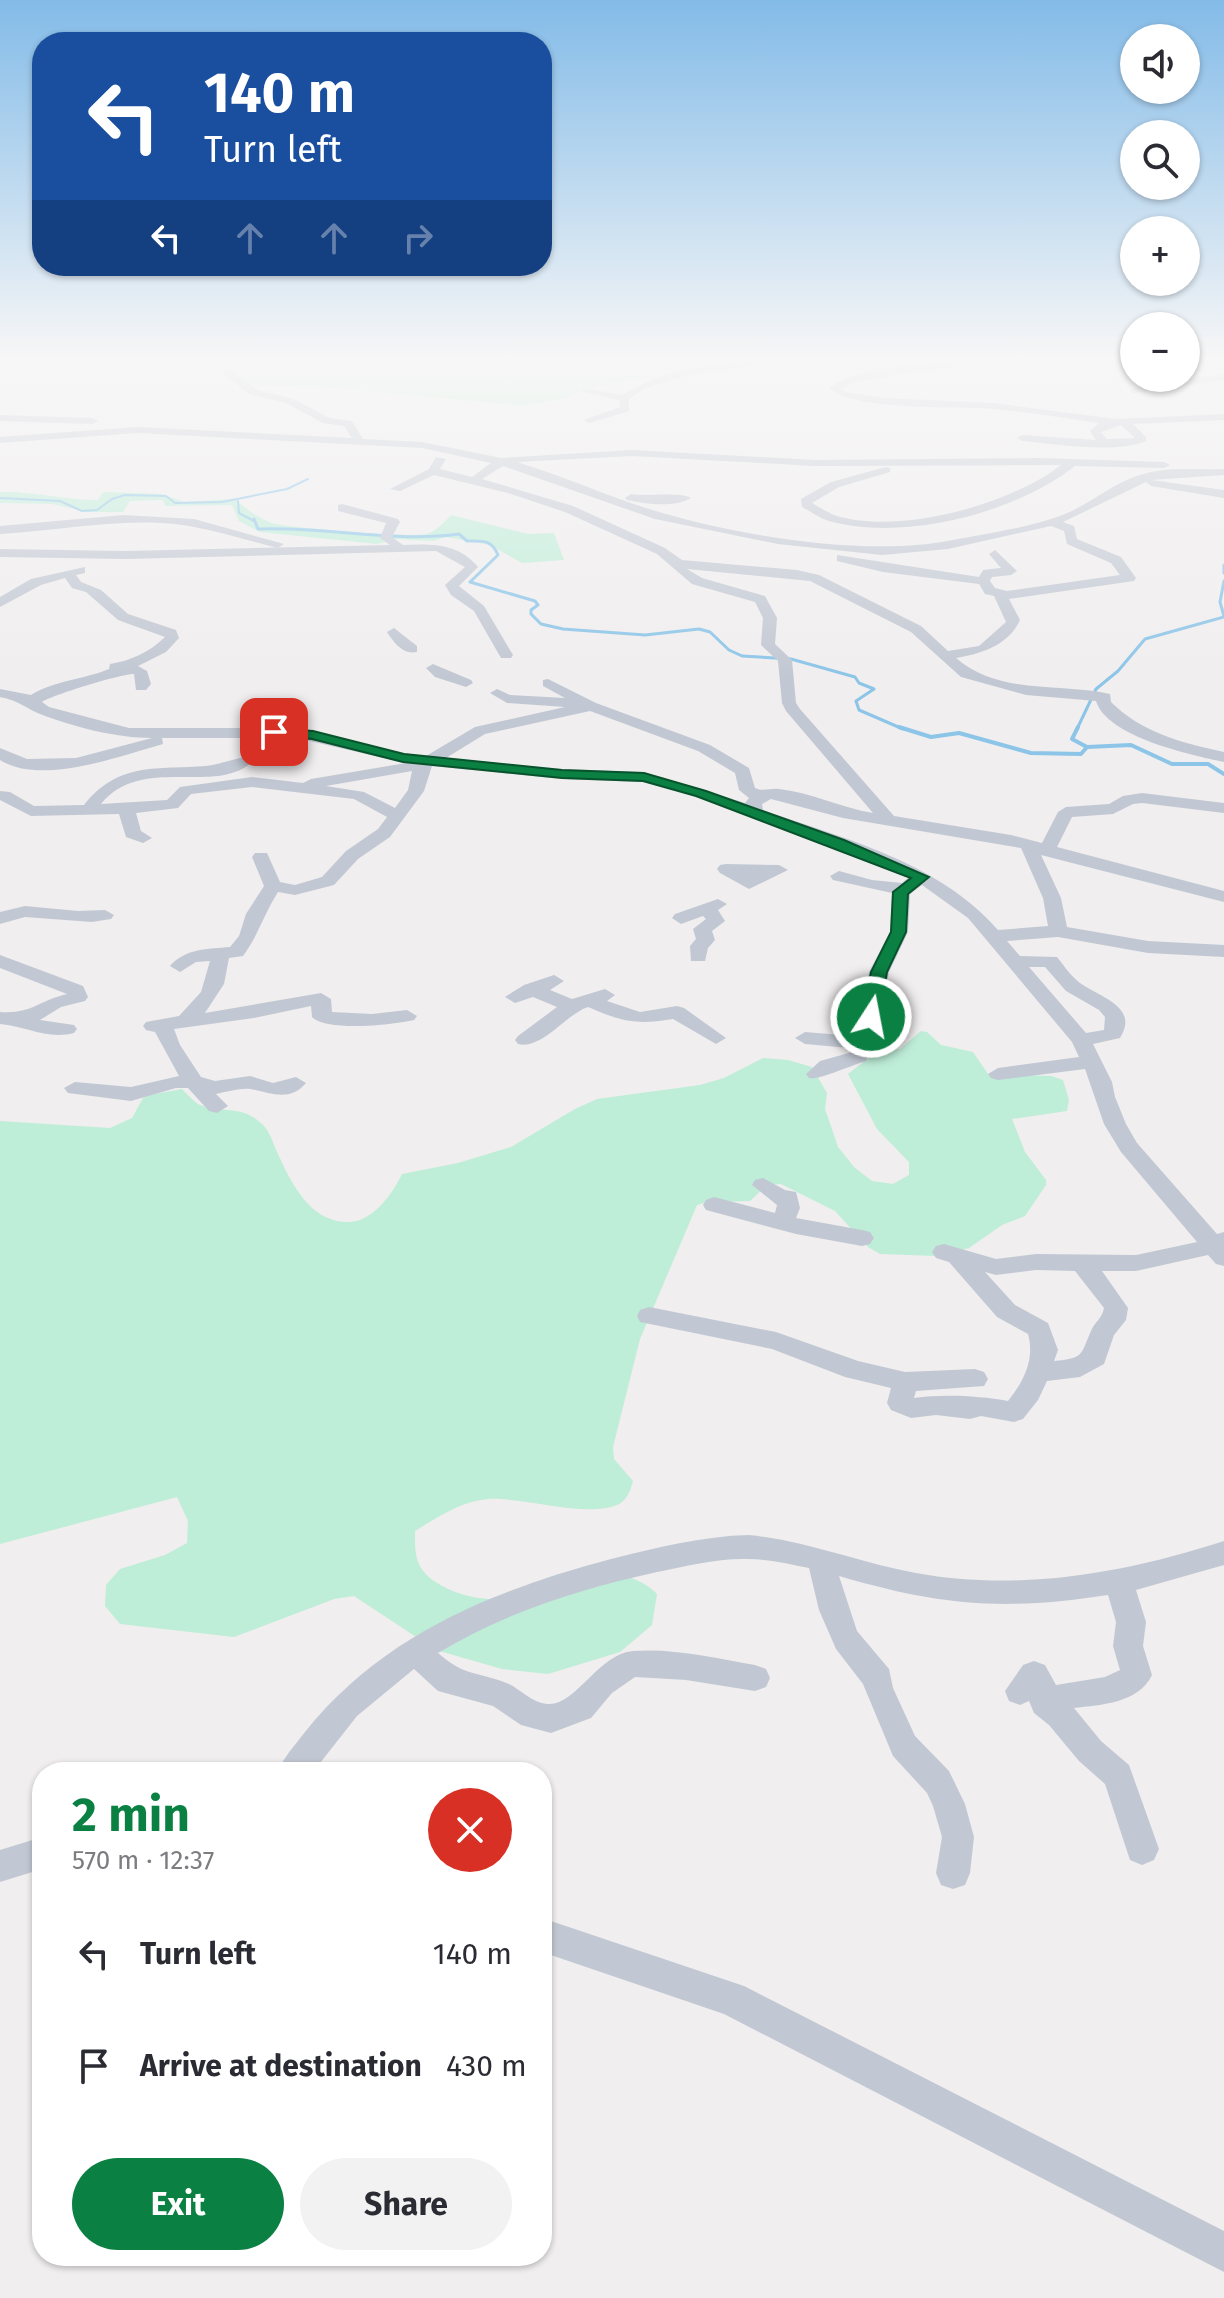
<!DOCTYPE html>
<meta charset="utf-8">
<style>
body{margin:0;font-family:"Fira Sans",sans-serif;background:#f2f2f3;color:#2b2b33;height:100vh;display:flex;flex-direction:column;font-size:30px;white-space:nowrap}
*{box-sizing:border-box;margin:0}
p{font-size:26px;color:#7c7c81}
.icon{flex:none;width:44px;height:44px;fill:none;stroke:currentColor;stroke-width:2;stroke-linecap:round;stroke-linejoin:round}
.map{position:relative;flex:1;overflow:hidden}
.panel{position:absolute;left:32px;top:1762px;width:520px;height:504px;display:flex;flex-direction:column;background:#fff;border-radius:32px;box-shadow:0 2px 6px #0004}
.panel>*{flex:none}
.guide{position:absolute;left:32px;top:32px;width:520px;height:244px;border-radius:32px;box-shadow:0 2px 6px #0004;background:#1a4fa0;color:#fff;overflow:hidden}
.buttons{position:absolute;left:1120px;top:24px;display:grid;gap:16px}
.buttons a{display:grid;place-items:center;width:80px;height:80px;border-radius:50%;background:#fff;box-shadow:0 2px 6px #0004;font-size:40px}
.pin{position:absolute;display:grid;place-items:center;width:68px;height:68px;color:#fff;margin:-34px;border-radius:16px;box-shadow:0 4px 12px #0006}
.me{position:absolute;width:88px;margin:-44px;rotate:11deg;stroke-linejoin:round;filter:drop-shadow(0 0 6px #0008)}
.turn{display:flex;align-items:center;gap:28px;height:168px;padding:0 40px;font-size:36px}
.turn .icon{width:104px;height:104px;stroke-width:2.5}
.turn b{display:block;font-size:56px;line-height:68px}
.lanes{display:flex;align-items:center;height:76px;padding:0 40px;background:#0003;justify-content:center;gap:40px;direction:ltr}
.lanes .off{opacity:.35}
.round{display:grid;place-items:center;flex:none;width:84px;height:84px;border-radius:42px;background:#f2f2f3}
.headline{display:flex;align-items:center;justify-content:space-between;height:136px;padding:0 40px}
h1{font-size:48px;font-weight:700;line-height:60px;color:#0b8043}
.button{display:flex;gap:16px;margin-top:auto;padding:16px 40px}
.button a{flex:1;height:92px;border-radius:48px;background:#0b8043;color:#fff;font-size:32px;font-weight:700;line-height:92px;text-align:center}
.button a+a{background:#f2f2f3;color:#2b2b33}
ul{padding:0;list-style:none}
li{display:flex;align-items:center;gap:24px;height:112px;padding:0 40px}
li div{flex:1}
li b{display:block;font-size:30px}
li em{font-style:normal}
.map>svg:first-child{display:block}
.green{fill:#beedd8}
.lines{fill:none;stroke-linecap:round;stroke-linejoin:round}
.stream-far2{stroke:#8cc5e8;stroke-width:2}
.stream-far1{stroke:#8cc5e8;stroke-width:3}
.stream{stroke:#8cc5e8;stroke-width:4}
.minor{fill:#c2c8d3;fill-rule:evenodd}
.route{fill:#0b8043;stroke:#07532c;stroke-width:2}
</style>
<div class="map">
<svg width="1224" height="2298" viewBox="0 0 1224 2298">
<rect width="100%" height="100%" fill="#f0eeee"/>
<g class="green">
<polygon points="92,356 153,356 205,361 224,356 330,356 398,379 414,377 414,368 434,364 435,356 705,356 710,362 725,366 603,384 565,399 523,406 334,388 246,385 216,366"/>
<path d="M 0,492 C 33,491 65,500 98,500 L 103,492 L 162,494 L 184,502 L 235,499 C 247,510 257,517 272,523 C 288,528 410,538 426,534 C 437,531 443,523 451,515 L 528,534 L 554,533 L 564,560 L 522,563 L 490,545 L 446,537 L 433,541 L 397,539 L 377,544 L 260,532 L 239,521 L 232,505 L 165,506 L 163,500 L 130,501 L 123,512 L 88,512 L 52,504 L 0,503 Z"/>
<path d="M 921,1031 L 927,1032 L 941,1045 L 973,1052 L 988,1074 L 1051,1076 L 1063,1080 L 1069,1100 L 1067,1111 L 1012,1119 L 1025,1152 L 1046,1180 L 1046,1185 L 1025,1216 L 1002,1225 L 969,1248 L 937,1256 L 880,1254 L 868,1247 L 835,1211 L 781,1184 L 767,1185 L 750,1201 L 707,1202 L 697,1205 L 640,1339 L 613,1447 L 614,1459 L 633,1481 C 630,1491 627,1501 617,1505 C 586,1518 524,1497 488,1499 C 461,1501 438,1517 415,1531 C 415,1546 414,1560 424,1572 C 442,1593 484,1603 510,1598 C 521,1597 531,1585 542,1580 C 573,1565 633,1568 657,1594 L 652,1625 L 620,1652 L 548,1674 L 502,1669 L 436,1650 L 354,1596 L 334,1599 L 234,1637 L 120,1624 L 105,1606 L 106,1585 L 120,1569 L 165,1555 L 187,1543 L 188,1521 L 177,1497 L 0,1544 L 0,1121 L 110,1128 L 132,1118 L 143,1098 L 149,1095 L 182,1089 C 187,1094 194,1102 200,1105 C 223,1114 242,1104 263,1125 C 270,1132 273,1143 277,1152 C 292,1185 311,1224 351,1222 C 374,1220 393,1193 402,1174 L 458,1163 L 511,1147 L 575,1109 L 597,1099 L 700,1085 L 724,1078 L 763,1058 L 788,1060 L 812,1067 L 827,1093 L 825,1109 L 838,1147 L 854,1167 L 872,1181 L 893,1184 L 909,1175 L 909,1162 L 877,1129 L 848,1074 L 876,1052 L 900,1049 Z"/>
</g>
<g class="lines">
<g class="stream-far2">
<polyline points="0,498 60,501 82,511 97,510 112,499 125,495 166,496 175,503 222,502 287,489 308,479"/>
<polyline points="238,501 239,513 254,521"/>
</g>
<g class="stream-far1">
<path d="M 254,519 L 258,529 C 326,526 391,543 459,534 L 467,541 C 482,541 492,539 498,555 L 470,582 L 535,601 L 538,605 L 531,610 L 531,614 L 541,624 L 563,629 L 645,635 L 699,629 L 710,632 L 729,650 L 742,656 L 791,659 L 855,677 L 859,683 L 874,689 L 856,701 L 859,710 L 903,729"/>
<polyline points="1224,565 1224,573"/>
<polyline points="1224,581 1220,602 1224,616"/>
<polyline points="1077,729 1096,689 1118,671 1145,639 1224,617"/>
</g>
<g class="stream">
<polyline points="899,727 931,737 959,733 1031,753 1081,754 1087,747 1131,745 1172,764 1208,764 1224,774"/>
<polyline points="1078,727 1072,739 1087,747"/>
</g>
<g class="minor">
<polygon points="782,356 810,356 685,376 644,389 629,399 629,411 589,423 584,420 620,407 619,400 583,392 583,388 622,395 657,377 684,370"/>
<path d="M 1014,356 L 1044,356 L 899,374 L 852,383 L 841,389 L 845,392 L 885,398 L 994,403 L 1116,419 L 1224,414 L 1224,420 L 1133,424 L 1146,437 L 1146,441 C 1115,454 1056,444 1022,441 L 1017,438 L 1022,435 L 1096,440 L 1090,431 L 1099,423 C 1064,418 1029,412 994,409 C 958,406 851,411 829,388 C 863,362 970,361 1014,356 ZM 1121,425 L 1135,438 L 1107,439 L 1101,432 Z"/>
<path d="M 224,370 L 230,370 L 257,390 L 294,399 L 329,418 L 352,421 L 363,439 L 422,442 L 501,458 L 632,450 L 815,460 L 1038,458 L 1164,462 L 1170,465 L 1164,468 L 1075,466 C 1015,513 904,542 829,521 C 819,518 810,511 802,507 L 801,499 L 831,482 L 886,467 L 890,468 L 890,472 L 839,487 L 812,503 C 819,507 827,512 834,515 C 897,536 1010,505 1061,465 L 815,466 L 632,456 L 517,462 C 567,477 615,500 666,514 C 746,537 871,557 953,540 C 989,533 1030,528 1065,514 C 1094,502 1119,478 1151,472 C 1174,467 1201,470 1224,469 L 1224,475 L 1151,480 L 1224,490 L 1224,498 L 1151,486 L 1146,482 L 1063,522 L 1074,526 L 1077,539 L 1121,557 L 1136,578 L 1134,581 L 1009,599 L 1020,620 C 1009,645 981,654 956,658 C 999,695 1059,683 1110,694 L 1111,702 C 1142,733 1183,743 1224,752 L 1224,762 C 1191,755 1107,737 1096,701 L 1026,695 L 961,677 L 911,632 L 810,581 L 687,569 L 702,578 L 765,596 L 777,618 L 775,644 L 792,660 L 796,703 L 800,709 L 894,816 L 1011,835 L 1042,843 L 1058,812 L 1066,807 L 1109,804 L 1123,796 L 1142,793 L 1224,803 L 1224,813 L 1142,803 L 1133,804 L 1113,814 L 1072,817 L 1057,847 L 1224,891 L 1224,902 L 1041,855 L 1061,898 L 1067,927 L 1148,941 L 1224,945 L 1224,957 L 1148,953 L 1058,937 L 1007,941 L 1020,956 L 1057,957 C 1065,967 1072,978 1083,985 C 1103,998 1139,1008 1120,1038 L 1093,1044 L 1112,1082 L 1115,1097 L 1126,1124 L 1137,1143 L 1217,1234 L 1224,1232 L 1224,1266 L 1216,1264 L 1208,1255 L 1136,1271 L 1102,1271 L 1128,1308 L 1126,1320 L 1114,1335 L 1104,1364 L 1080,1377 L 1047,1381 L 1038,1400 L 1023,1419 L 1014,1422 L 981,1416 L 970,1419 L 936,1415 L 911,1418 L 891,1410 L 887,1403 L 891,1388 L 845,1377 L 772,1349 L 640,1322 L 637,1316 L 640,1310 L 649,1307 L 776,1332 L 858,1361 L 905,1372 L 975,1369 L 984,1372 L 988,1379 L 984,1386 L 916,1391 L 914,1398 C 943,1394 980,1396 1008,1401 C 1024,1381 1035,1359 1028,1334 L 997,1317 L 949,1262 L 936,1258 L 932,1252 L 936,1246 L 944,1244 L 996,1259 L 1036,1254 L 1136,1255 L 1197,1242 L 1121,1152 L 1104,1124 L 1085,1069 L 998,1080 L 991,1078 L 988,1074 L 998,1068 L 1079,1057 L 1072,1042 L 968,918 L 922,885 L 910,894 L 908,932 L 889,972 L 881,1017 L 866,1061 C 852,1065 817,1081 809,1078 L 806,1074 L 820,1061 L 849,1053 L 849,1048 L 805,1044 L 795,1038 L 805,1032 L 853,1036 L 861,1017 L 869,972 L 890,932 L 892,893 L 833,880 L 830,876 L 839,871 L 872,880 L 902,883 L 908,878 L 695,796 L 643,782 L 562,779 L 432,766 L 424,791 L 390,837 L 358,859 L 334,885 L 295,895 L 278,892 C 264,914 258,936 243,956 L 229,958 L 224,984 L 205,1013 L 321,993 L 331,999 L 332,1012 L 372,1014 L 407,1010 L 417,1016 L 414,1020 C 394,1025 326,1032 312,1017 L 311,1006 L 254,1018 L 174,1029 L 180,1045 L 201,1077 L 215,1081 L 250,1076 L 273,1083 L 296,1077 L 306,1083 C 289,1103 269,1092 250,1089 C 240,1088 226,1092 216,1094 L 228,1106 L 217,1113 L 209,1111 L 188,1088 L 176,1088 L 131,1101 L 68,1093 L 64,1088 L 75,1082 L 131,1087 L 179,1076 L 155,1032 L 146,1030 L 143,1026 L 146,1022 L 179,1016 L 201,992 L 210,961 L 196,962 L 180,972 L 170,966 C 186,948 208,949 230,947 L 239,936 L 246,914 L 264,886 L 252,857 L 255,853 L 267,853 L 280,882 L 295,885 L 322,877 L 346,851 L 378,829 L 387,817 L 354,799 L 252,787 L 191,794 L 178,808 L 136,813 L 141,831 L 152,838 L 143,843 L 126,837 L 119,814 L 31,816 L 0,800 L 0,791 L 10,792 L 34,806 L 84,805 C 119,761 157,770 206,766 C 220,764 231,760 244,757 L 252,762 C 215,796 141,754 101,804 L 167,800 L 180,787 L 252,777 L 303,783 L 311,779 L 406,763 L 296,738 L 162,738 L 163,744 C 120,756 41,786 0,760 L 0,748 L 27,759 L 76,758 L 152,738 C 116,738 74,727 40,714 C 24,707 19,701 0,697 L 0,689 L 31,695 C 53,681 85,679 109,669 L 110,664 C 130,661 150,652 165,637 L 118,620 L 86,592 L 72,588 L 65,578 L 41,585 L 0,607 L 0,597 L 31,579 L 85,567 L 85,573 L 76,575 L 81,582 L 101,590 L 128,614 L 176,630 L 179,638 L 166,652 L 138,666 L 147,671 L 151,684 L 146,690 L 136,690 L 134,674 C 124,673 52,695 42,702 L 49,707 L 129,728 L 296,728 L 403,753 L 426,756 L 475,727 L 565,707 L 507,703 L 490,693 L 497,689 L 510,695 L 565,698 L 543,686 L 543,680 L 548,679 L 596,703 L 710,745 L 749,768 L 755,788 C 763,792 770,788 779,789 C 809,792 842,808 873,813 L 786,711 L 782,703 L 778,661 L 761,645 L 763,618 L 755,602 L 692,584 L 657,554 L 565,512 L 508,493 L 434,475 L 400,491 L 390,489 L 429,469 L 436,457 L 446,459 L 440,469 L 472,477 L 491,463 L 422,448 L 137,433 L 0,443 L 0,437 L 137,427 L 352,438 L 344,426 L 323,423 L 286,403 L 249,394 L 224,374 ZM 503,466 L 655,519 L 778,544 L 882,555 L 948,549 L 1051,526 L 1064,531 L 1067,544 L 1111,563 L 1120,575 L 1007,591 L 995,588 L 990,581 L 992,577 L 1011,575 L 1017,571 L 995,550 L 989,554 L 1001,568 L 983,570 L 979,577 L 837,555 L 837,561 L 883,572 L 979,584 L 985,594 L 994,596 L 1006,622 L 979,646 L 948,651 L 921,626 L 819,575 L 797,570 L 682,560 L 665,548 L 573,506 L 482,479 ZM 590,711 L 698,751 L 735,773 L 739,790 L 749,798 L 745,803 L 644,772 L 562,769 L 446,758 L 485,734 ZM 412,771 L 408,790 L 395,808 L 364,792 L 326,786 ZM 771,799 L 843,818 L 1021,848 L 1043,898 L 1048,926 L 998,930 C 939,862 845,839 763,810 L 762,804 ZM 1029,967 L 1045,967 L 1066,991 L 1099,1010 L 1105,1017 L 1104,1030 L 1086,1033 ZM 1036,1270 L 1075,1271 L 1104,1308 C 1102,1319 1095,1321 1091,1331 C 1080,1356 1084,1358 1054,1361 L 1058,1350 L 1048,1323 L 1015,1305 L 985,1272 L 996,1275 Z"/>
<polygon points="1224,374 1224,380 1134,393 1129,390 1158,382"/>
<polygon points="0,415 93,418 98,421 93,424 0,421"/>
<path d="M 631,494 C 647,497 680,491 691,498 C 674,508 646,504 627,500 L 625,498 Z"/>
<path d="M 342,504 L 398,519 L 400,522 L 392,537 L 403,545 C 432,544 458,543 478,567 L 459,586 L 484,606 L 513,655 L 511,658 L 501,658 L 474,611 L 451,595 L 445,585 L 465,567 L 436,551 L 125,559 L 0,557 L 0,549 L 125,551 L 390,545 L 380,538 L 386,523 L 338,511 L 338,505 Z"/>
<path d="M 124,515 L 194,519 L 284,544 L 278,548 C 240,539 202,525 162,523 C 108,520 54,531 0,534 L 0,526 Z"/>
<path d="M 394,628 L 417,646 L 417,652 C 403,655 394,643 387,632 Z"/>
<polygon points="433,664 471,680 473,683 466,687 435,677 426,668"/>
<polygon points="726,864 779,865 788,870 749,889 720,873 717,869 720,865"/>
<polygon points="718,899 727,904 718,910 725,921 712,931 715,940 708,948 705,961 691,961 690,946 696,939 693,929 706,919 703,916 681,924 672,918 675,914"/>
<polygon points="25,906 78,911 105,910 114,915 111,919 92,922 25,917 0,924 0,912"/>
<path d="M 0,955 L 83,986 L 88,997 L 85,1001 L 61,1007 L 40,1020 L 74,1025 L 77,1029 L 74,1033 C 47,1040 26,1026 0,1024 L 0,1012 C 32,1014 38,1001 67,994 L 0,968 Z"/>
<path d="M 554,975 L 564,981 L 550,990 L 572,999 L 605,989 L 615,995 L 607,1001 L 640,1012 L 677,1006 L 684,1008 L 726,1038 L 716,1044 L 673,1019 C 636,1025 623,1022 588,1007 C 566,1014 542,1050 518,1044 L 515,1040 L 518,1036 L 557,1007 L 533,997 L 515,1003 L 505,997 L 524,985 Z"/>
<polygon points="763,1178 785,1190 796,1192 800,1208 796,1218 862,1230 870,1232 874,1238 870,1244 862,1246 796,1234 706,1210 703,1205 706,1200 714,1197 775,1213 777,1205 752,1185 755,1180"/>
<path d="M 749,1535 C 807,1541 860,1563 916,1573 C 1020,1592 1125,1573 1224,1541 L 1224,1565 L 1136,1590 L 1146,1622 L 1143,1646 L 1152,1675 C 1139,1703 1101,1705 1074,1708 L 1101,1741 L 1129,1765 L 1159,1849 L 1154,1860 L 1142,1865 L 1130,1860 L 1105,1784 L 1079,1761 L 1049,1725 L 1034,1713 L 1029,1701 L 1020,1705 L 1009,1701 L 1005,1691 L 1023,1665 L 1034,1661 L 1045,1665 L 1056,1685 L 1105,1677 L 1120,1670 L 1113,1646 L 1116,1622 L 1108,1595 C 1004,1611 941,1606 839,1576 L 857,1631 L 889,1669 L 893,1688 L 915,1736 L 949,1771 L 965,1804 L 974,1837 L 970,1873 L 965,1885 L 953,1889 L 941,1885 L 936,1873 L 942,1837 L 933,1806 L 927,1793 L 893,1756 L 863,1684 L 836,1649 L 819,1610 L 809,1568 C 789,1564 769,1559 748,1559 C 718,1558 686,1566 657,1572 C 580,1589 506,1612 438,1653 C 465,1676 473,1671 504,1682 C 519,1687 531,1703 547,1704 C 575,1707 598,1654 633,1651 C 673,1648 716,1658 755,1665 L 766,1669 L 770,1678 L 766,1687 L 755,1691 L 686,1680 L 635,1677 L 612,1693 L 591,1718 L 551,1733 L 521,1725 L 493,1706 L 438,1691 L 414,1669 L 357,1716 L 313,1772 L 277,1772 C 284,1757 295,1745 305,1732 C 382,1635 494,1590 611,1559 C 656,1548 702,1536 749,1535 Z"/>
<polygon points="42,1837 42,1869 0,1882 0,1850"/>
<polygon points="542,1918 744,1986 1224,2231 1224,2272 724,2014 542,1952"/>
</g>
</g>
<linearGradient id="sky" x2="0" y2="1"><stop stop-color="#83bbe8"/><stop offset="0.53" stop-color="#f8f7f7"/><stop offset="1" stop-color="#f8f7f7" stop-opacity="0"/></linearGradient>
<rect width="1224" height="678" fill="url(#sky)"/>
<polygon class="route" points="274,728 313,731 404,754 562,770 644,773 706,791 844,840 929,877 908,894 906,932 887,972 879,1017 871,1022 862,1017 871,972 891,932 893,892 911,878 696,796 643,781 562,778 403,762 312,739 269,735 269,729"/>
</svg>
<div class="buttons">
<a><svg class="icon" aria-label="sound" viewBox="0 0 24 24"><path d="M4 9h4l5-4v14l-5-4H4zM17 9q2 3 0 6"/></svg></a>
<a><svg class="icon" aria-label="search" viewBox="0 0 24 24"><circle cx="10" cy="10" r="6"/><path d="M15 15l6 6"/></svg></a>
<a>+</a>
<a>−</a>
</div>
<div class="pin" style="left:274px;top:732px;background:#d93025"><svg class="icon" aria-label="arrive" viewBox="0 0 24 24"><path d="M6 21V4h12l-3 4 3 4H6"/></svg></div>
<svg class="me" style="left:871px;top:1017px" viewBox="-20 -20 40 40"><circle r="17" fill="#0b8043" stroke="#fff" stroke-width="3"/><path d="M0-11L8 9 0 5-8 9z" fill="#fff"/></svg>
<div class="guide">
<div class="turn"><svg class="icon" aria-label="left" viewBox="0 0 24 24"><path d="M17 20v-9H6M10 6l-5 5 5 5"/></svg><div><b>140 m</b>Turn left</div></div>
<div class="lanes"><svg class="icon" aria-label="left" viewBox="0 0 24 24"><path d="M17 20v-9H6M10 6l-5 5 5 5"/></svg><svg class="icon off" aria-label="ahead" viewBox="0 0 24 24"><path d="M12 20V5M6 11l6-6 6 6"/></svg><svg class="icon off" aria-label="ahead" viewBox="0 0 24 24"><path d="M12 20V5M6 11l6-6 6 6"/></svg><svg class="icon off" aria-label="right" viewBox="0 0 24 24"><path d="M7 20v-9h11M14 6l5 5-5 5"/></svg></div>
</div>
<section class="panel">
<div class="headline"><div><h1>2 min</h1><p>570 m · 12:37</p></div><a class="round" style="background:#d93025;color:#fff"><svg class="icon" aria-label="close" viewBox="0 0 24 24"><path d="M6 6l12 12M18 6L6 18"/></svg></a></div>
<ul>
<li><svg class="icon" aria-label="left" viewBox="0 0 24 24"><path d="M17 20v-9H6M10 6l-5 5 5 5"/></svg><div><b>Turn left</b></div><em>140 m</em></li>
<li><svg class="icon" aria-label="arrive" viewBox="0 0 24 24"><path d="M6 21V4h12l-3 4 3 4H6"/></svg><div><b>Arrive at destination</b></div><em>430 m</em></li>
</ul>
<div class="button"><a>Exit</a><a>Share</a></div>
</section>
</div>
